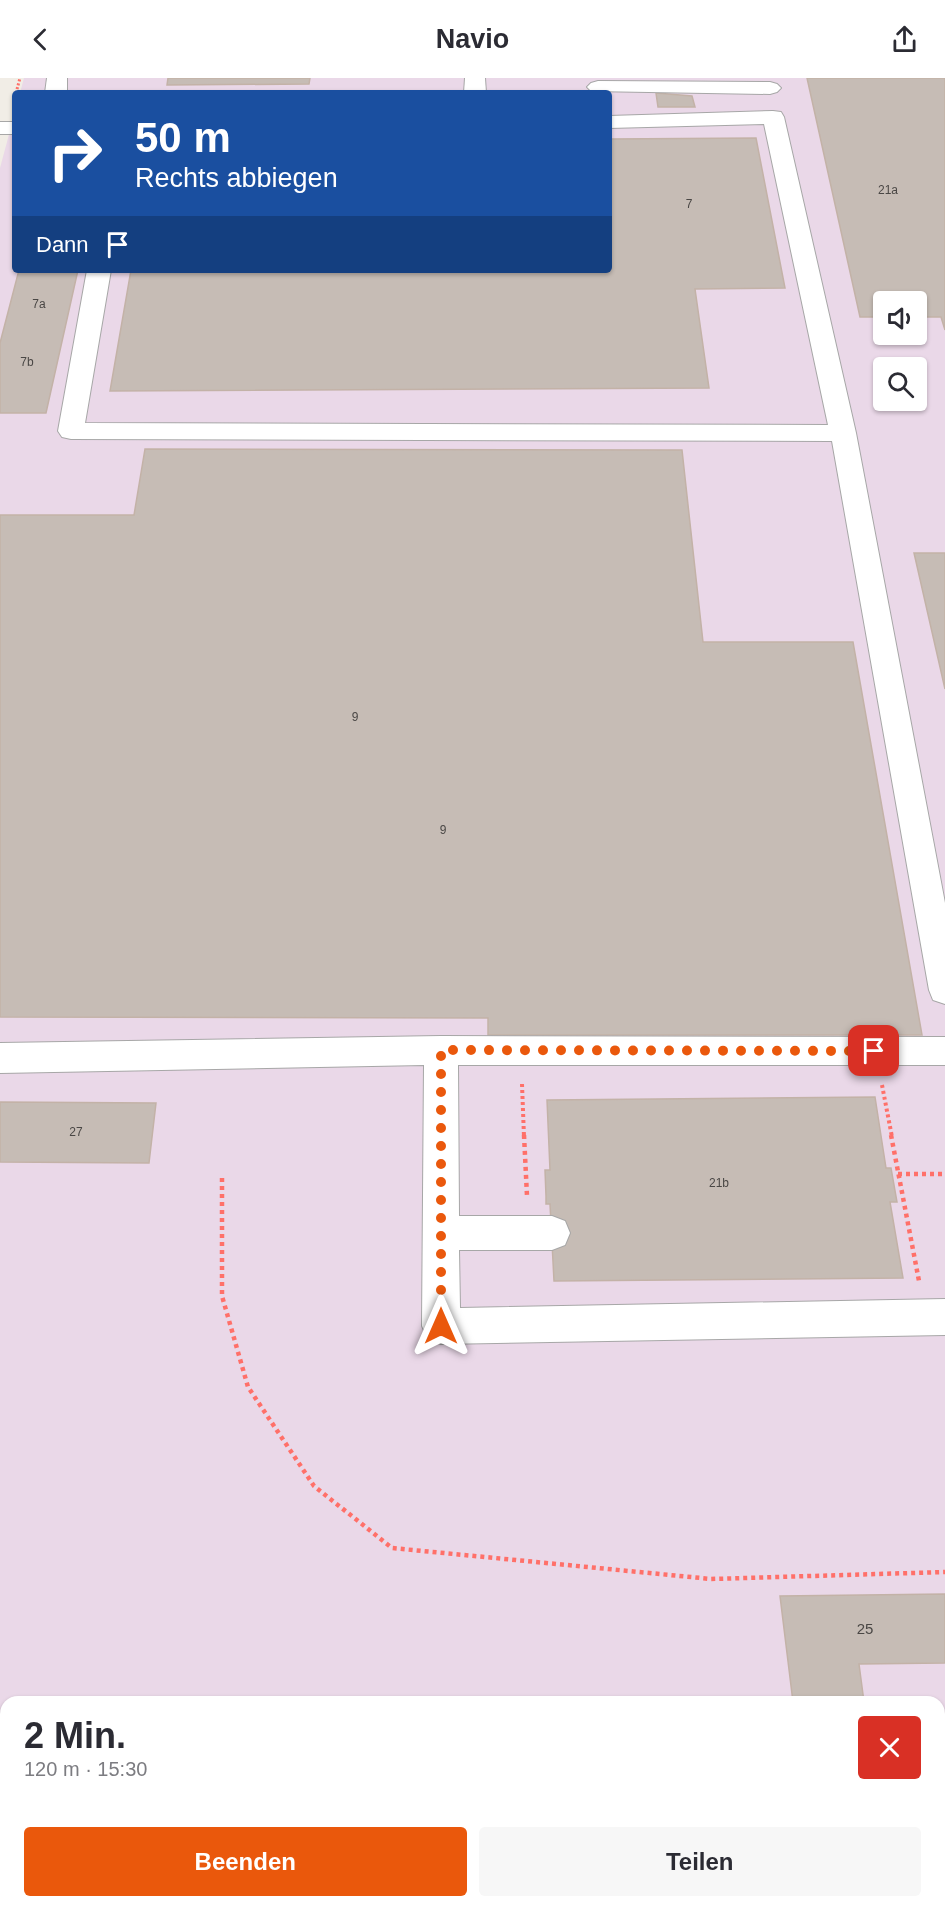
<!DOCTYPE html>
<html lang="de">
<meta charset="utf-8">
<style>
body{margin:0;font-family:Arial,sans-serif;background:#f7f7f7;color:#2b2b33;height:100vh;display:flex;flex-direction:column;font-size:22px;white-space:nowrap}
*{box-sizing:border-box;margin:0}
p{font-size:20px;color:#7c7c81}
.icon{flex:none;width:33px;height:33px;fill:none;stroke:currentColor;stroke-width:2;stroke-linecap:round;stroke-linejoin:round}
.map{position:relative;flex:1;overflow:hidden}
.drawer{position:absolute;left:0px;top:1618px;width:945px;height:212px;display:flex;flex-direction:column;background:#fff;border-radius:18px 18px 0 0;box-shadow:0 2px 4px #0004}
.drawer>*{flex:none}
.top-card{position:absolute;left:12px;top:12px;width:600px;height:183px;border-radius:6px;box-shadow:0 2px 4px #0004;background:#1a4fa0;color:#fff;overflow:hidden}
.tools{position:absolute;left:873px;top:213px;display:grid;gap:12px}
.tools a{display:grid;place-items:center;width:54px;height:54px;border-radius:6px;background:#fff;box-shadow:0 2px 4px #0004;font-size:30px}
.pin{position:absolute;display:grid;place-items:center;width:51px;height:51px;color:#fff;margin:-26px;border-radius:12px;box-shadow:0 3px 9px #0006}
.me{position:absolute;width:66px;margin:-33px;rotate:0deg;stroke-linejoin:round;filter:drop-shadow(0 0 4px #0008)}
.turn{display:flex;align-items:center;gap:21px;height:126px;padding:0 24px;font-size:27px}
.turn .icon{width:78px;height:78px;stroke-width:2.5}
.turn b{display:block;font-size:42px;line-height:51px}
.then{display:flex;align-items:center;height:57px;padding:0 24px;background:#0003;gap:12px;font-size:22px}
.round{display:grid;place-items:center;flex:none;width:63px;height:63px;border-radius:6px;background:#f7f7f7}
.head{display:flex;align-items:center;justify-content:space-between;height:102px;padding:0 24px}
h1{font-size:36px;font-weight:700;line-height:45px}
.action{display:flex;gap:12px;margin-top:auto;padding:12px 24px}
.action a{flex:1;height:69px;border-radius:6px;background:#ea580c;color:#fff;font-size:24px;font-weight:700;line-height:69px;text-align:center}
.action a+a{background:#f7f7f7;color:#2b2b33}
header{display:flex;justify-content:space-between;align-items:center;height:78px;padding:0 24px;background:#fff;font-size:27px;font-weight:700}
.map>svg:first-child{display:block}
.residential{fill:#dedddd}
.industrial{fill:#ead8e8;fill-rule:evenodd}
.building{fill:#c6bcb5;stroke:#c3b2a7;stroke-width:1.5}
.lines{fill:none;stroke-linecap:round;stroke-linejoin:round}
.minor-casing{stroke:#a7a7a7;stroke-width:2}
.path-far2{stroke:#ff7069;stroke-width:3;stroke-dasharray:2 2;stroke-linecap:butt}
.path-far1{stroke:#ff7069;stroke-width:4;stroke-dasharray:3 3;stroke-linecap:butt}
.path{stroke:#ff7069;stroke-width:4.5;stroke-dasharray:4 4;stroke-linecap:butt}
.minor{fill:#fff;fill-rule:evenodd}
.route{stroke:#ea580c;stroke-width:10;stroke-dasharray:0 18}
.labels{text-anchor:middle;stroke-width:5;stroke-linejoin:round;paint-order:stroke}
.number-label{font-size:12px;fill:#4a4745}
.near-number-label{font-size:15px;fill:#4a4745}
</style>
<header><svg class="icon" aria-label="back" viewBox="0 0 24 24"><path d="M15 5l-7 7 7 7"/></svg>Navio<svg class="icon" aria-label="share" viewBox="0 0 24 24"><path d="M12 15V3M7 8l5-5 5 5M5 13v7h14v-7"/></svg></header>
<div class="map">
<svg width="945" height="1829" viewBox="0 0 945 1829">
<rect width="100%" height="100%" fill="#f1ede6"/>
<polygon class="residential" points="0,1806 6,1806 6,1824 826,1824 827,1829 0,1829"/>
<g class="industrial">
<path d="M 24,0 L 945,0 L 945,1698 L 939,1698 L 939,1624 L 6,1624 L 6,1707 L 0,1707 L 0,90 L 15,34 L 15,192 L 609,192 L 609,15 L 20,15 ZM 884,224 L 916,224 L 916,256 L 884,256 ZM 884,290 L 916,290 L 916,322 L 884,322 Z"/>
<polygon points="939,1811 945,1812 945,1829 827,1829 826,1824 939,1824"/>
</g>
<g class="building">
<polygon points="168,0 310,0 309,6 167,7"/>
<polygon points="807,0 945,0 945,252 941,239 916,239 916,224 884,224 884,239 860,239"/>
<polygon points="656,15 692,18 695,29 658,29"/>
<polygon points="756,60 785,210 695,211 709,310 110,313 131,192 609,192 609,61"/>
<polygon points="19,192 78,192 46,335 0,335 0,265"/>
<polygon points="145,371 682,372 703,564 853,564 922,957 488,957 488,940 0,939 0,437 134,437"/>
<polygon points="914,475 945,475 945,611"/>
<polygon points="875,1019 886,1090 891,1090 897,1124 890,1124 903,1200 554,1203 550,1126 546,1126 546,1118 545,1092 550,1092 547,1022"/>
<polygon points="0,1024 156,1025 149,1085 0,1084"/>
<polygon points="945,1516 945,1585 859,1586 864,1624 793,1624 780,1518"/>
</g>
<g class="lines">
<defs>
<g id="minor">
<polygon points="47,0 67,0 67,15 45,15"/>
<polygon points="465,0 485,0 486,15 464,15"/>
<polygon points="598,3 770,4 777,6 781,10 777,14 770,16 591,13 587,9 591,5"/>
<polygon points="773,33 781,34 784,39 856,355 945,825 945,926 933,922 929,912 832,363 71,361 62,359 58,353 87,192 111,192 85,345 828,347 764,46 609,50 609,38"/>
<rect x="0" y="44" width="15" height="12"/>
<polygon points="441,958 945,959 945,987 458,987 459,1138 552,1138 565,1143 570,1155 565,1167 552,1172 459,1172 460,1230 945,1221 945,1257 441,1266 428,1261 422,1248 424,987 0,995 0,965"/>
<rect x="939" y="1736" width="6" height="44"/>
<rect x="0" y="1738" width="6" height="44"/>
</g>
</defs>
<use href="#minor" class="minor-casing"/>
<polyline class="path-far2" points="16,15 20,0"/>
<g class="path-far1">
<polyline points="522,1006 524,1059"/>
<polyline points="882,1007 892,1059"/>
</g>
<g class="path">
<polyline points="524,1057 527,1118"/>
<polyline points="891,1057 919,1203"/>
<polyline points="898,1096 945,1096"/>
<polyline points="222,1100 222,1218 248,1309 314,1408 392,1470 711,1501 945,1494"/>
<polyline points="875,1824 875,1829"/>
</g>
<use href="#minor" class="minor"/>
</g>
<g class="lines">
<polyline class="route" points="441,1248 441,972 874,973"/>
</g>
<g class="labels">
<g class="number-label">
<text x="888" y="116">21a</text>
<text x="689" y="130">7</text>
<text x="39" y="230">7a</text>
<text x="27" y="288">7b</text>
<text x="355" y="643">9</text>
<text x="443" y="756">9</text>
<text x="76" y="1058">27</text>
<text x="719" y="1109">21b</text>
</g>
<g class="near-number-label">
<text x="865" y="1556">25</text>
</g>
</g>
</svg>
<div class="tools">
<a><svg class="icon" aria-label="sound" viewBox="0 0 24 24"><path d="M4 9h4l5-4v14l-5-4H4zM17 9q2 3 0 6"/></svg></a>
<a><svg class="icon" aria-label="search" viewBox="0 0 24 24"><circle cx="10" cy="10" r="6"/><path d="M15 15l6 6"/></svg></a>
</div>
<div class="pin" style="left:874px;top:973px;background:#d93025"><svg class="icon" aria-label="arrive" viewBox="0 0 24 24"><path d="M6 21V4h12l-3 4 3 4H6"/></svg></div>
<svg class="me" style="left:441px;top:1248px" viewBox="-20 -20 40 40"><path d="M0-17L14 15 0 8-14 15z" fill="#ea580c" stroke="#fff" stroke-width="4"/></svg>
<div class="top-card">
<div class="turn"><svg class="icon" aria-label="right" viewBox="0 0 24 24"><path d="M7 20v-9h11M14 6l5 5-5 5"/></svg><div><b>50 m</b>Rechts abbiegen</div></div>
<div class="then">Dann<svg class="icon" aria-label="arrive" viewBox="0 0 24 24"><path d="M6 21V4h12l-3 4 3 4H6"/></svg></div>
</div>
<section class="drawer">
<div class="head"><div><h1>2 Min.</h1><p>120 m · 15:30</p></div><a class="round" style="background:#d93025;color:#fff"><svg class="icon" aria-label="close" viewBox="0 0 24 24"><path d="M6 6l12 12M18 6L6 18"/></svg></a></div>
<div class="action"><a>Beenden</a><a>Teilen</a></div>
</section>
</div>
